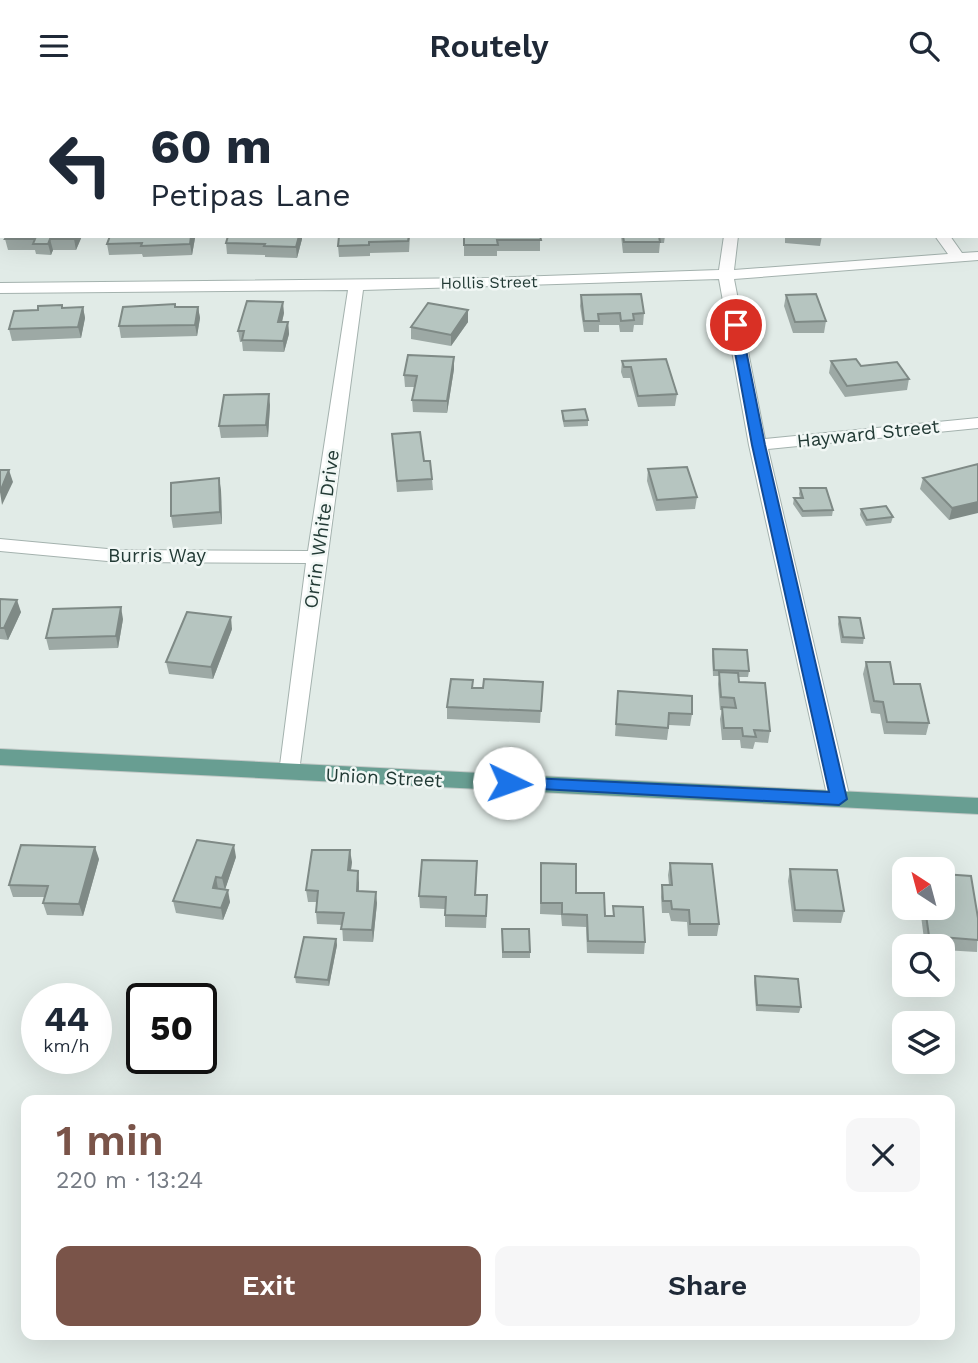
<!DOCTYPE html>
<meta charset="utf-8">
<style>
body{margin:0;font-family:"Work Sans",sans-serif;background:#f6f6f7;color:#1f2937;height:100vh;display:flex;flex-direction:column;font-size:26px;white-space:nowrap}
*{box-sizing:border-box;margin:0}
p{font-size:23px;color:#747a83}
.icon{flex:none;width:38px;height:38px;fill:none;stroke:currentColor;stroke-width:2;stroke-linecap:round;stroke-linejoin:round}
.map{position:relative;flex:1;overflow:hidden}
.details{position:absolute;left:21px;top:1004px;width:934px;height:245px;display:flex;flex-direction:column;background:#fff;border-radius:14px;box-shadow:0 7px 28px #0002}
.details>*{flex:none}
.hud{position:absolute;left:0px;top:0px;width:978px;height:147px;box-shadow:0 7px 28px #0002;background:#fff;color:#1f2937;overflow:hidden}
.needle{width:46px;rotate:324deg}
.tools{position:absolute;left:892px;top:766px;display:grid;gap:14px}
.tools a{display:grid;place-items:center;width:63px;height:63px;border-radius:14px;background:#fff;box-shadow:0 7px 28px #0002;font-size:35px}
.speed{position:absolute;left:21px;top:892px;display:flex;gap:14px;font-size:35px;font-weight:700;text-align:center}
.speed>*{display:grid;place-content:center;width:91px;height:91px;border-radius:50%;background:#fff;box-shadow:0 7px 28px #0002;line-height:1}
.speed small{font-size:18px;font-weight:400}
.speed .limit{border:4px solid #111;border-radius:10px;background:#fff;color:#111}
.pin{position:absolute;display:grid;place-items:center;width:60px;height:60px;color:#fff;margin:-30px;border:4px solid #fff;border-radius:50%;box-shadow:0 2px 7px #0007}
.me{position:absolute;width:77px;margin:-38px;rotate:93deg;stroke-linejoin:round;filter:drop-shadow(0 0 5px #0008)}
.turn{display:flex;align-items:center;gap:24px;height:147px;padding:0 35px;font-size:32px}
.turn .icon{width:91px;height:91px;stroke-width:2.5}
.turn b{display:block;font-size:49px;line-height:60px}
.round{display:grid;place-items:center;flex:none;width:74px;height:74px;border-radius:14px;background:#f6f6f7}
.headline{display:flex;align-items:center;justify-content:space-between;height:119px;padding:0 35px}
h1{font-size:42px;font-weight:600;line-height:52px;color:#7a5449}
.primary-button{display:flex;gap:14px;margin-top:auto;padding:14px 35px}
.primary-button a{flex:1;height:80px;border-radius:14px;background:#7a5449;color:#fff;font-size:28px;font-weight:600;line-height:80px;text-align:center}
.primary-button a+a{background:#f6f6f7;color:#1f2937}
header{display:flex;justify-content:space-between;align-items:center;height:91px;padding:0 35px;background:#fff;font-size:32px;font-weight:600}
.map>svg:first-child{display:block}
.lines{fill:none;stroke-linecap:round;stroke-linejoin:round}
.minor-casing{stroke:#a4b2ae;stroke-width:2}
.major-casing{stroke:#c1c8c6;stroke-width:2}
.minor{fill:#fff;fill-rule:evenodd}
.major{fill:#689e92;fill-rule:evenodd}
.wall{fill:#9da9a5}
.shaded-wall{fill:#7f8a86}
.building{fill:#b6c5c0;stroke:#7f8a86;stroke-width:2}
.route{fill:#1a73e8;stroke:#114b97;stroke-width:2}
.labels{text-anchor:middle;stroke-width:5;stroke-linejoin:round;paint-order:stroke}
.far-street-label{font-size:16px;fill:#223a35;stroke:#f1f7f5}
.street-label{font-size:19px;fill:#223a35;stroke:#f1f7f5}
</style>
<header><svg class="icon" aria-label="menu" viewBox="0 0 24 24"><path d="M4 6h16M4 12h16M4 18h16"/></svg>Routely<svg class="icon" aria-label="search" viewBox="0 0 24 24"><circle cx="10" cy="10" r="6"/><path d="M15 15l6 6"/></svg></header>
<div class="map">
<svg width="978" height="1272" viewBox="0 0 978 1272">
<rect width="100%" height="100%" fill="#e1ebe7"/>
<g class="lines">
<defs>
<g id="minor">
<rect x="743" y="0" width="12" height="2"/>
<rect x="0" y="46" width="2" height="8"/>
<polygon points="724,145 738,145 734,179 948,163 935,145 950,145 962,162 978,161 978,169 734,188 765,348 978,327 978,337 768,358 850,708 847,714 831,714 828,708 749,354 719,188 363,199 298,688 282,688 279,682 306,472 118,471 0,460 0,448 118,459 308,460 348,199 0,202 0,192 489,187 719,179"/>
</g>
<polygon id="major" points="0,658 978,707 978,723 0,674"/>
</defs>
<use href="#minor" class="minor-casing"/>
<use href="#major" class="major-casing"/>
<use href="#minor" class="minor"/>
<use href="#major" class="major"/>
</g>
<g class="wall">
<rect x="274" y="0" width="14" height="2"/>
<polygon points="792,0 825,0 824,2 792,2"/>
<polygon points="976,106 978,106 978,132 976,131"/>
<polygon points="82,145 76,159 53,159 51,164 36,163 35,159 8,159 5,148"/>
<polygon points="110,145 195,145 195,147 192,164 143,166 142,163 109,164 107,153"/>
<polygon points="410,145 409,161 370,162 370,165 339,166 338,155"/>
<polygon points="464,145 540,145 540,160 497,160 497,165 464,165"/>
<polygon points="621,145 665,145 664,152 660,152 659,162 623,162"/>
<polygon points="785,145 822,145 820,155 785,152"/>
<polygon points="302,148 297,167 265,166 265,164 227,163 226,152"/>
<polygon points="581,204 644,222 643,234 634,234 633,241 620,241 619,234 599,234 599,241 584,241 580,215"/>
<polygon points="786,204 826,230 824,242 793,242 784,215"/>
<polygon points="83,216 85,227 81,247 12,250 9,238 63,217"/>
<polygon points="176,216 198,216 200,227 197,245 121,247 119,235"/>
<polygon points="468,219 468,231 451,255 411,248 411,236"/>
<polygon points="284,222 282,231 288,231 289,243 284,261 243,260 242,251 240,251 238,240"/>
<polygon points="622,270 677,303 675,315 638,316 630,287 623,287 621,281"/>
<polygon points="831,270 861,275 909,288 907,299 845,306 829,282"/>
<polygon points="454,278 447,322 413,321 412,309 415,296 405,296 404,284"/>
<polygon points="270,314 268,346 221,347 219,335"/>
<polygon points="562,320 588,329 588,335 564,336 562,326"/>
<polygon points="392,343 424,370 432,388 433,399 397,401"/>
<polygon points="978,373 949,429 920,398 923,387"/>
<polygon points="648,378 697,406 695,418 656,420 647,390"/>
<polygon points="800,397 833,419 832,425 802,426 793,413 794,407 800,407 799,403"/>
<polygon points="221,399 222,433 173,437 171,425"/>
<polygon points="861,418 893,426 891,432 866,435 860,424"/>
<polygon points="0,508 21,521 8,549 0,548"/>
<polygon points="839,526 864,547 863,553 841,552 838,533"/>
<polygon points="123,528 118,557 49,559 46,547"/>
<polygon points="232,538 213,588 169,583 166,571"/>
<polygon points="713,558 749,580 748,586 738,586 739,591 770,640 768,652 755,651 753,658 741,657 740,649 722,649 720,628 722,619 720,619 718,593 719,585 713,585 712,564"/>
<polygon points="866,571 894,593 929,632 926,644 884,643 880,623 871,622 863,583"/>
<polygon points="543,591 540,632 447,628 447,616 473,597 483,597"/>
<polygon points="618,600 692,623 690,635 669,634 667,649 615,645"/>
<polygon points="236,766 225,798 230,811 223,829 176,822 173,810"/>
<polygon points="99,768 83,825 47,824 43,812 45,806 13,806 9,794"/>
<polygon points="477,770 476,804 487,816 486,837 445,836 445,818 420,817 419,805"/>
<polygon points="352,771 351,779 359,792 359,800 377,812 373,851 343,850 342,834 317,833 316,821 317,811 308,811 306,799"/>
<polygon points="541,772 605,825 613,825 613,815 645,851 644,863 587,862 586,836 562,835 561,824 540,823"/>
<polygon points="670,772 719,833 717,845 688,845 687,831 671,830 669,822 662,822 661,806 662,794 669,794 668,784"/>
<polygon points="790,778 844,820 841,832 793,831 788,790"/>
<polygon points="920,817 943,817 978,827 977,861 943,859 943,856 925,856"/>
<polygon points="502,838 530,861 530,867 502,867"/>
<polygon points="336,848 337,854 329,895 296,892 295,886"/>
<polygon points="755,885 801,916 799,922 756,920 754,891"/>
</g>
<g class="shaded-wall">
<polygon points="2,6 2,21 0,24 0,9"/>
<polygon points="75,145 82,145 76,159 74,148"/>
<polygon points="191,145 195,145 195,147 192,164 190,153"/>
<polygon points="299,145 302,145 302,148 297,167 296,156"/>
<polygon points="50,148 53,159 51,164 48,153"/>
<polygon points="283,211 284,222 279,243 278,231"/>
<polygon points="83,216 85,227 81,247 78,236"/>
<polygon points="198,216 200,227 197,245 195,234"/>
<polygon points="468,219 468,231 451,255 451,244"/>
<polygon points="288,231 289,243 284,261 283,250"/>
<polygon points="454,266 454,278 447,322 447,310"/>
<polygon points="269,303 270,314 268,346 266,334"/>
<polygon points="9,379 13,391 2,414 0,401"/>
<polygon points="219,387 221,399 222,433 220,421"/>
<polygon points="978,411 978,422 949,429 952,417"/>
<polygon points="17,509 21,521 8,549 4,537"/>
<polygon points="121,516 123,528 118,557 116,545"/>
<polygon points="231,526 232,538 213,588 211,576"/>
<polygon points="234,754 236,766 225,799 222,787"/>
<polygon points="95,756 99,768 83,825 79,813"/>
<polygon points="350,759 352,771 349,791 348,779"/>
<polygon points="358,780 359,792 358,812 357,800"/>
<polygon points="216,786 218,798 213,797"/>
<polygon points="228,799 230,811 223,829 221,817"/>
<polygon points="376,801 377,812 373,851 372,839"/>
<polygon points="336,848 337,854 329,895 328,889"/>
</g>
<g class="building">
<polygon points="85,0 100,0 99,2 84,2"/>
<polygon points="223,0 238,0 237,2 223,2"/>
<rect x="329" y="0" width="15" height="2"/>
<polygon points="422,0 446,0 445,2 422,2"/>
<polygon points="574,0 588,0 589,2 574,2"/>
<rect x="654" y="0" width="33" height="2"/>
<polygon points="976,106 978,106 978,119 976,117"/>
<polygon points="7,145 75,145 74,148 50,148 48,153 33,153 35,148 5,148"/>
<polygon points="110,145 191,145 190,153 141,155 142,152 107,153"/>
<polygon points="228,145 299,145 296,156 264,155 265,153 226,152"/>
<polygon points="339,145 409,145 408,150 369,151 369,154 338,155"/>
<polygon points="464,145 540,145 541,149 497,149 498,154 464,154"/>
<polygon points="623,145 659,145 660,151 624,151"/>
<polygon points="641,203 644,222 633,223 634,229 621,230 620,222 598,223 599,230 584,230 581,204"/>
<polygon points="816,203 826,230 795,231 786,204"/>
<polygon points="247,210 283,211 278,231 288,231 283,250 242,249 244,240 238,240"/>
<polygon points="428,212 468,219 451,244 411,236"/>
<polygon points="175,213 175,216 198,216 195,234 119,235 123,216"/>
<polygon points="62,214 62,217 83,216 78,236 9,238 14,220 38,219 38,215"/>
<polygon points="408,264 454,266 447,310 412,309 417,285 404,284"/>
<polygon points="666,268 677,303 638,305 631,276 624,276 622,270"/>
<polygon points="856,268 861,275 897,271 909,288 847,295 831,270"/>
<polygon points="269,303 266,334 219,335 224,304"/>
<polygon points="585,318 588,329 564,330 562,320"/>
<polygon points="420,341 424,370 430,370 432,388 397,390 392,343"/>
<polygon points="978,373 978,411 952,417 923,387"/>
<polygon points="687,376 697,406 657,409 648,378"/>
<polygon points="0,379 9,379 0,401"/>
<polygon points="219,387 220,421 171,425 171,392"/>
<polygon points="800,397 826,397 833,419 803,420 794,407 803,407"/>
<polygon points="886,415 893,426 867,429 861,418"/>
<polygon points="0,508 17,509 4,537 0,537"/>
<polygon points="121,516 116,545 46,547 53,518"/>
<polygon points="187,521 231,526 211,576 166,571"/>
<polygon points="839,526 860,527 864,547 843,546"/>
<polygon points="713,558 747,559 749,580 714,579"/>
<polygon points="866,571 890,571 894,593 920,593 929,632 887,631 883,611 874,610"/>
<polygon points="719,581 738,582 739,591 765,592 770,640 754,639 756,646 743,645 742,637 724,637 722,616 736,617 734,607 721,606"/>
<polygon points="451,588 473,589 472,597 483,597 484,588 543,591 541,620 447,616"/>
<polygon points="618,600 692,605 692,623 669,622 668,637 616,633"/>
<polygon points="197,749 234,754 222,787 216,786 213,797 228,799 221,817 173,810"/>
<polygon points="21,754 95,756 79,813 43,812 48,795 9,794"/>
<polygon points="312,759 350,759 348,779 358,780 357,800 376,801 372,839 341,838 344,822 316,821 318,800 306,799"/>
<polygon points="422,769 477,770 475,804 487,804 486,825 445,824 446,806 419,805"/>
<polygon points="541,772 576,773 576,802 604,802 605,825 614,825 613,815 643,816 645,851 588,850 587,824 562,823 562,812 541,812"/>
<polygon points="670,772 712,773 719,833 690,833 689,819 672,818 671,810 663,810 662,794 672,794"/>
<polygon points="790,778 837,779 844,820 795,819"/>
<polygon points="943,783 971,785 978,827 978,849 929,845 925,817 943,817"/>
<polygon points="502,838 529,838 530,861 503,861"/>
<polygon points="304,846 336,848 328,889 295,886"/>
<polygon points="755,885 798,888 801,916 757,914"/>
</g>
<polygon class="route" points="736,231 741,234 765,354 847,708 839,714 504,696 504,688 509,686 829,701 752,354 730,234"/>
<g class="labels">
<g class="far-street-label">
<text transform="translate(489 191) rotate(-1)" y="6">Hollis Street</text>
</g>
<g class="street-label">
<text transform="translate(868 342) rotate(-6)" y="7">Hayward Street</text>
<text transform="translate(321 438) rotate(-82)" y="7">Orrin White Drive</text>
<text x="157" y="471">Burris Way</text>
<text transform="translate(384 686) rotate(3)" y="7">Union Street</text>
</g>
</g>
</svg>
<div class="tools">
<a><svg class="needle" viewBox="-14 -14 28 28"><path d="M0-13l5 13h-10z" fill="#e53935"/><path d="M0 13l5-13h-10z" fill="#747a83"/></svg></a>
<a><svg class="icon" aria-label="search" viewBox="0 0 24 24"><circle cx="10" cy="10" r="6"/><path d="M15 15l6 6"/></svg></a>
<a><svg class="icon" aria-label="layers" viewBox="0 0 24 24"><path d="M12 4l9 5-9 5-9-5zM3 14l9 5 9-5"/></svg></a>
</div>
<div class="speed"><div>44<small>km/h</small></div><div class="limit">50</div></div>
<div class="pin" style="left:736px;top:234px;background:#d93025"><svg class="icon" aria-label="arrive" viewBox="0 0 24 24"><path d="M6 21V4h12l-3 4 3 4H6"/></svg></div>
<svg class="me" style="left:509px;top:692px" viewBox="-20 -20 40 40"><circle r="19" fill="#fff"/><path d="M0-13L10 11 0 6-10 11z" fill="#1a73e8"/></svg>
<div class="hud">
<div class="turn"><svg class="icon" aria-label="left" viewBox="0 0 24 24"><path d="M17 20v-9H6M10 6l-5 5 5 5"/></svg><div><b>60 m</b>Petipas Lane</div></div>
</div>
<section class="details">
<div class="headline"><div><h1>1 min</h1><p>220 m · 13:24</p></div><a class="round"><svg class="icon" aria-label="close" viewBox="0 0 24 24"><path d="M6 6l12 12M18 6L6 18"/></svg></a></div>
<div class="primary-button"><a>Exit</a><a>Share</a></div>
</section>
</div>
